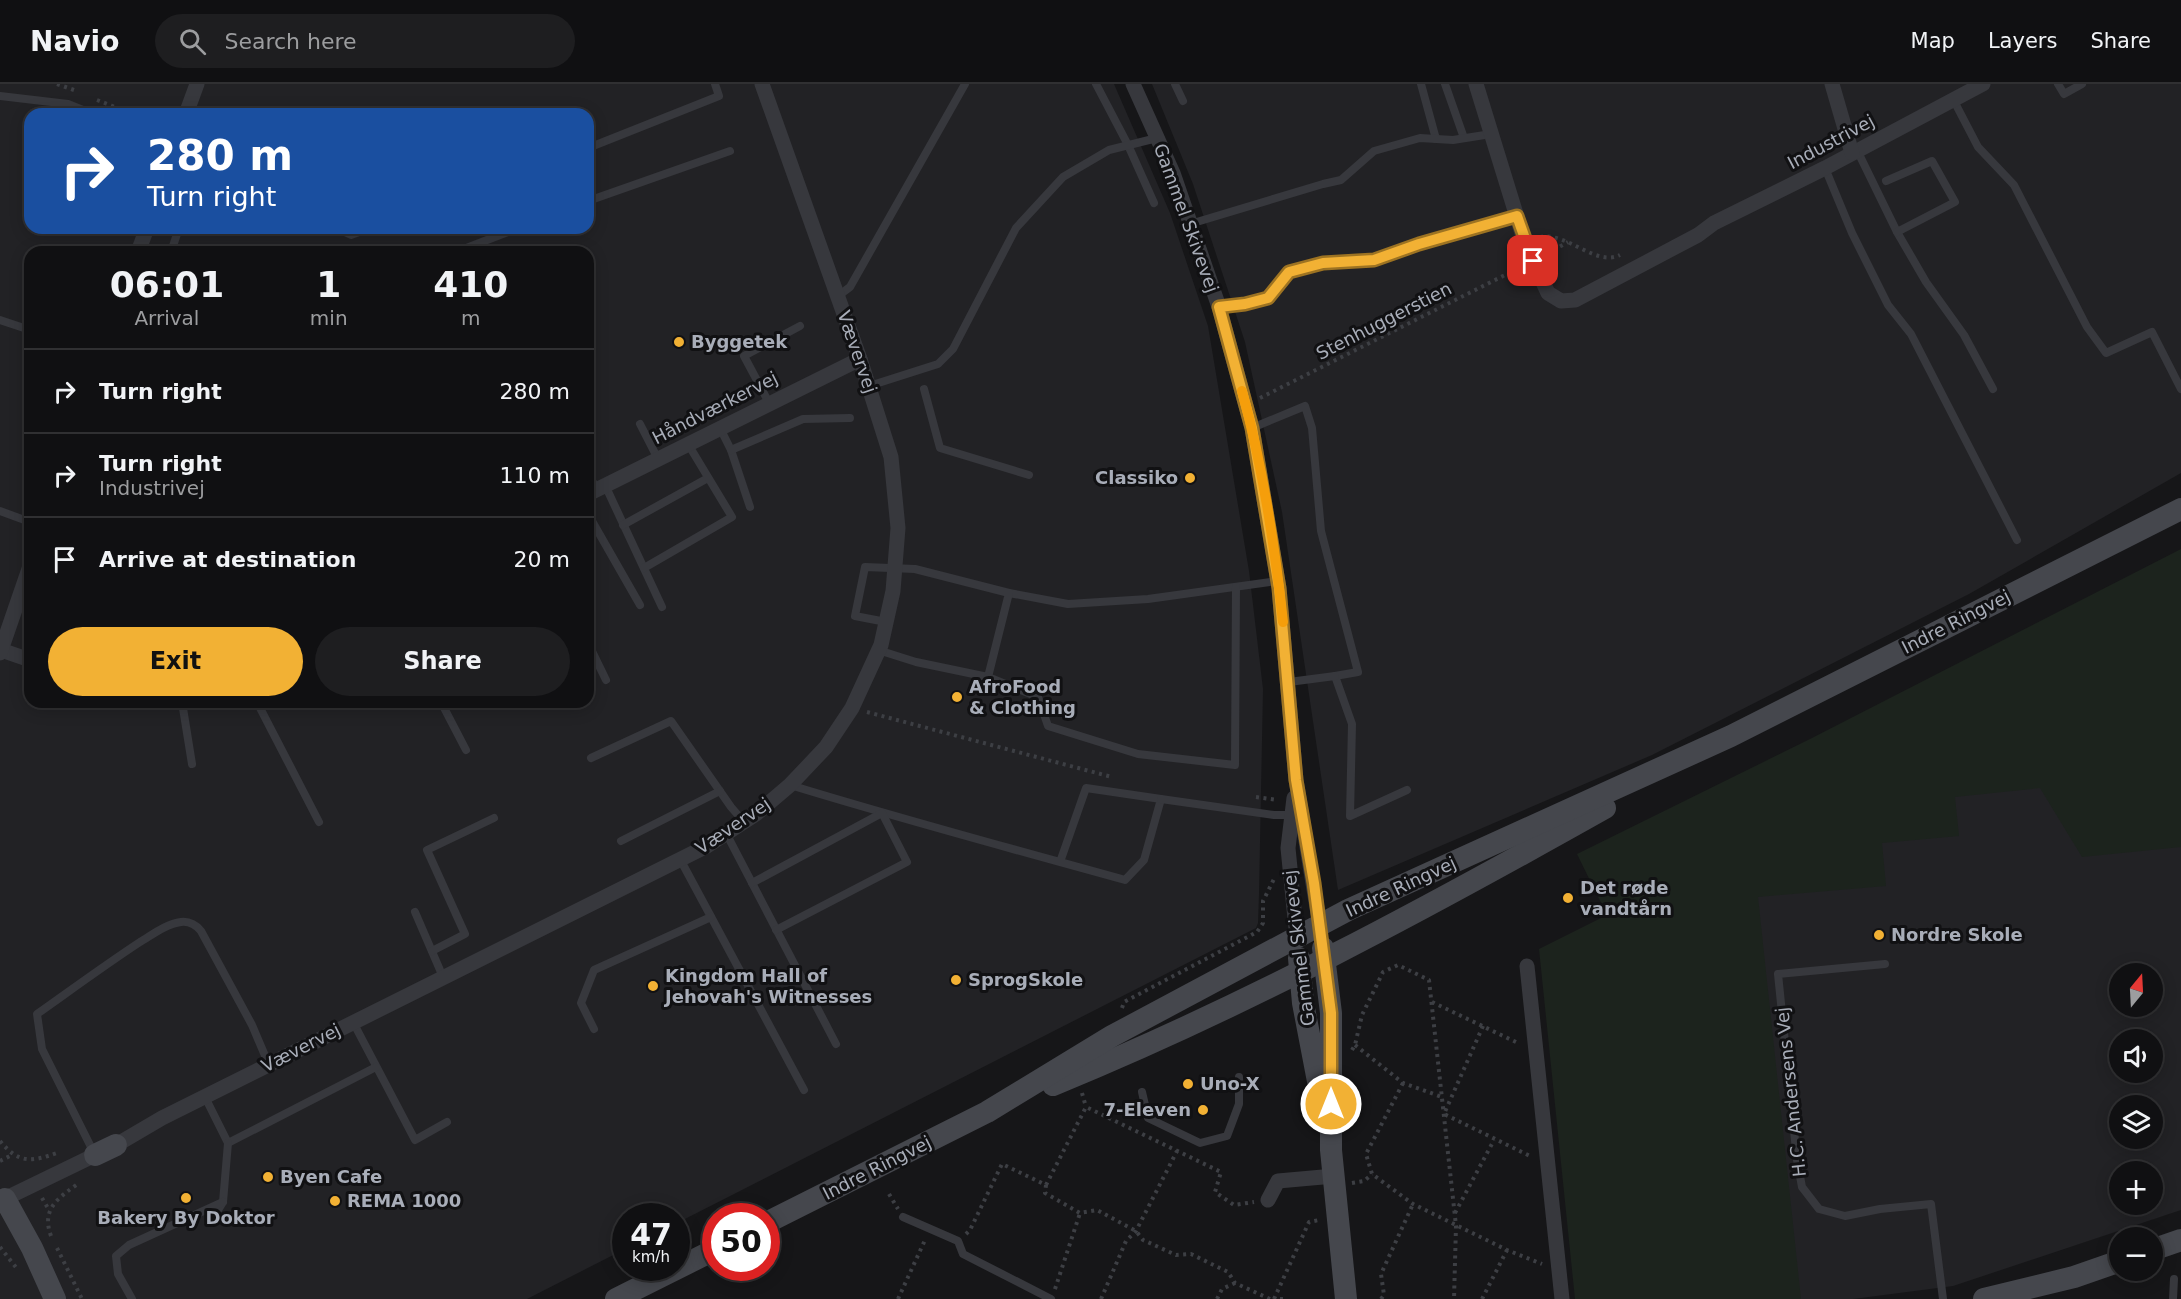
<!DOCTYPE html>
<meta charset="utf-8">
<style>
body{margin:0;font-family:"DejaVu Sans",sans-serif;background:#1e1e20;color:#f1f3f6;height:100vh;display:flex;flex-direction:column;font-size:22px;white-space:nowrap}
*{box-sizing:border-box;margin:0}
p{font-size:20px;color:#9c9d9f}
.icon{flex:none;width:33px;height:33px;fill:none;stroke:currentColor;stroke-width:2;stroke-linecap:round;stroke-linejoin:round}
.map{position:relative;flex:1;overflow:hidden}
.side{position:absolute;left:24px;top:162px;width:570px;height:462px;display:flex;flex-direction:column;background:#101012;border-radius:18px;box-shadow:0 3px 15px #0003,0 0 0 2px #303032}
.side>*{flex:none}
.top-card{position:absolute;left:24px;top:24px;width:570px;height:126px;border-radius:18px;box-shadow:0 3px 15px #0003,0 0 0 2px #303032;background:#1a4fa0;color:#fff;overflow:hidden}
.needle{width:39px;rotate:18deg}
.buttons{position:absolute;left:2109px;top:879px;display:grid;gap:12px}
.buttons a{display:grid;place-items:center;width:54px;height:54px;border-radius:50%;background:#101012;box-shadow:0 3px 15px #0003,0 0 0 2px #303032;font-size:30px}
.speed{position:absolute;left:612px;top:1119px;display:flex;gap:12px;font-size:30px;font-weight:700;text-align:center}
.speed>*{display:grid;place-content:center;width:78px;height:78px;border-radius:50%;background:#101012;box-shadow:0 3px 15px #0003,0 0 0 2px #303032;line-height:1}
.speed small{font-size:15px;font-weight:400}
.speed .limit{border:9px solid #d22;background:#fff;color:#111}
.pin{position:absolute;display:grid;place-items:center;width:51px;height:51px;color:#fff;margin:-26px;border-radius:12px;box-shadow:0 3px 9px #0006}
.me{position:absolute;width:66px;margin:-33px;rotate:0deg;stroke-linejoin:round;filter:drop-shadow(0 0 4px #0008)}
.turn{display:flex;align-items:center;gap:21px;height:126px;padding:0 24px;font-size:27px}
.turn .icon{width:78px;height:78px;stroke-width:2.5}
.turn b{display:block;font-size:42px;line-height:51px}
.eta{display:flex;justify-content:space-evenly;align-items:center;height:102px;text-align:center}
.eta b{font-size:36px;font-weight:800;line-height:42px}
.button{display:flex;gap:12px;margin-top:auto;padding:12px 24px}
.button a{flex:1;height:69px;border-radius:36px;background:#f2b134;color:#111;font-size:24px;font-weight:800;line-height:69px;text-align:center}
.button a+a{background:#1e1e20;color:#f1f3f6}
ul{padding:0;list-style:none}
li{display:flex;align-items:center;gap:18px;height:84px;padding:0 24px;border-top:2px solid #303032}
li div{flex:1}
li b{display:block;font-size:22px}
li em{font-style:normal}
header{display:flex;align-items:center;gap:36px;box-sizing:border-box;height:84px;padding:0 30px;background:#101012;border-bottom:2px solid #303032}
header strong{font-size:28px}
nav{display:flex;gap:33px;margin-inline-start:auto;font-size:21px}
.search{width:420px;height:54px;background:#1e1e20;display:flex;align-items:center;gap:15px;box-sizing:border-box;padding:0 21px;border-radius:33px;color:#9c9d9f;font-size:22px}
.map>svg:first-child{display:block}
.built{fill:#222225;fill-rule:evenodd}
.green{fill:#1c231d}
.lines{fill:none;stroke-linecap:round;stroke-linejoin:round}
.path{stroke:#3d3f44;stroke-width:4;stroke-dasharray:3 4.5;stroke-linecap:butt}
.lane{stroke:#37383d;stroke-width:8}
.street{stroke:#37383d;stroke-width:15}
.secondary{stroke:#45474d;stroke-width:22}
.route-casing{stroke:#9d7322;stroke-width:15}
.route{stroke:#f2b134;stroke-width:10}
.slow{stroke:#f59e0b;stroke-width:10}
.poi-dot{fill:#f2b134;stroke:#111113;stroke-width:2}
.labels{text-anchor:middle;stroke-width:6;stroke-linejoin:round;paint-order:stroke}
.street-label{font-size:18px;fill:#a8adb8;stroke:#111113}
.poi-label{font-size:18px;font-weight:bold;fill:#a8adb8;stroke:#111113;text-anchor:start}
</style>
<header>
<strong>Navio</strong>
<div class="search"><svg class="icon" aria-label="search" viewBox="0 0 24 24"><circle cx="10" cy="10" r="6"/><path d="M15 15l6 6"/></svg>Search here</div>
<nav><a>Map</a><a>Layers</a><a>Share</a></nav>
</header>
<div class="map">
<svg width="2181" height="1215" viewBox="0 0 2181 1215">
<rect width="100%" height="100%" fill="#161618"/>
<g class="built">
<path d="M 0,0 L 1114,0 L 1170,129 L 1208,242 L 1249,487 L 1263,605 L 1259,810 L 1258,839 L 1256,844 L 677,1139 L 676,1132 L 626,1132 L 625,1165 L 527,1215 L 0,1215 ZM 30,30 L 588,30 L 588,144 L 30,144 ZM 30,168 L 588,168 L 588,618 L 30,618 Z"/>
<polygon points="1152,0 2181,0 2181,389 1969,510 1652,671 1338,806 1282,428 1245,258 1193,100"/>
<path d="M 2181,467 L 2181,1126 L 1953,1202 L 1853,1215 L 1575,1215 L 1614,837 ZM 2120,890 L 2152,890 L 2152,922 L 2120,922 ZM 2120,956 L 2152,956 L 2152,988 L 2120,988 ZM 2120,1022 L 2152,1022 L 2152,1054 L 2120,1054 ZM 2120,1088 L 2152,1088 L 2152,1120 L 2120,1120 Z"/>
</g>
<polygon class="green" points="2181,465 2181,763 2082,773 2040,704 1955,713 1959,752 1882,759 1886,802 1758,813 1801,1215 1575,1215 1539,865 1607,831 1577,770 1810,655"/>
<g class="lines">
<g class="path">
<polyline points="57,0 74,6"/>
<polyline points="97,16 133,30"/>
<path d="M 1540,153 C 1568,148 1595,183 1620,171"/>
<polyline points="1547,170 1568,158"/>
<polyline points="1260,314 1519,184"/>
<polyline points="867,628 1112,693"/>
<polyline points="1256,713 1278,716"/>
<polyline points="1432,918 1520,960"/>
<polyline points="1122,924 1124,918 1257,848 1263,839 1263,817 1274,795"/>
<polyline points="1483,942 1444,1030 1532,1073"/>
<polyline points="1355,961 1403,999 1442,1013"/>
<polyline points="1352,966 1355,961 1362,931 1383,888 1398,881 1429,896 1456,1142 1454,1215"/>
<polyline points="1403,999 1366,1070 1372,1090 1413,1120 1507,1166 1542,1180"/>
<polyline points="1082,1009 1086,1023"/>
<path d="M 0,1057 C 19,1080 31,1078 57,1069"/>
<polyline points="0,1077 12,1071"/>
<polyline points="1352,1099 1364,1097 1372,1090"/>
<polyline points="1046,1101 1086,1023 1221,1088 1215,1108 1234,1121 1254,1118"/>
<polyline points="889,1110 898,1125"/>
<polyline points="42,1114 49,1126"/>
<polyline points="1455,1129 1494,1056"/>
<polyline points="966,1150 970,1146 1002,1080 1046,1101 1045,1109 1080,1129 1097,1126 1136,1147 1143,1156 1176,1171 1191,1170 1228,1188 1235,1199 1270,1215"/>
<path d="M 51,1152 C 41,1125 58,1114 79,1099"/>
<polyline points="0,1163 18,1186"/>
<polyline points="57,1164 82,1215"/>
<polyline points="1055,1205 1080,1129"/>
<polyline points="898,1215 925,1156"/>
<polyline points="1101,1215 1126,1157 1136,1147 1177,1067"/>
<polyline points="1217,1215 1222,1205 1235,1199"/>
<polyline points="1274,1215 1309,1138 1319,1136"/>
<polyline points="1280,1215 1287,1215"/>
<polyline points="1381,1215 1384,1211 1381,1190 1413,1120"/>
<polyline points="1482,1215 1507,1166"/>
</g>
<g class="lane">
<polyline points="1096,0 1128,61 1154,119"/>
<polyline points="1175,0 1183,17"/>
<polyline points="1421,0 1436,55"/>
<polyline points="1445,0 1464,54"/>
<polyline points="2058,0 2064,10 2082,0"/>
<polyline points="0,12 68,20 93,30"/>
<polyline points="1953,15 1978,63 2014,101 2087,243 2106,269 2152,248 2181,305"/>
<polyline points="588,64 719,12 715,0"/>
<polyline points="1857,66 1897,148 1926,198 1964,251 1993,305"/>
<polyline points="1825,84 1852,149 1888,221 1911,250 2017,456"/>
<polyline points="1886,97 1932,77 1955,118 1897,148"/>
<polyline points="588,117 730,67"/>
<polyline points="1190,140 1323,100 1341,96 1374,67 1420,54 1453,56 1491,50"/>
<polyline points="336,144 351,151 370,144"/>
<polyline points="171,168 179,144"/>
<polyline points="456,168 518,144"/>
<polyline points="838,212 850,203 965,0"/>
<polyline points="1219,223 1245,220 1268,215 1289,188 1323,179 1374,176 1419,160 1517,132"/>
<polyline points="0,236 30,246"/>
<polyline points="869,302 938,280 953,265 1016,144 1063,93 1109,66 1157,54"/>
<polyline points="924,305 940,364 1029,391"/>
<polyline points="769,319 744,272 800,242"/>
<polyline points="640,340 658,375"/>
<polyline points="720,344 731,366 750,423"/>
<polyline points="1252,344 1305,322 1312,344 1321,447 1358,588 1335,592 1352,640 1350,732 1407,706"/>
<polyline points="731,366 803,335 850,334"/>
<polyline points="588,390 597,405"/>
<polyline points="605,401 662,523"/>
<polyline points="0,427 30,438"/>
<polyline points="588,439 592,437 640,521"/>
<polyline points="623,441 708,394"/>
<polyline points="644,484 732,433 688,360"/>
<polyline points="1009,509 1068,520 1148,515 1278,497"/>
<polyline points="588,559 606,596"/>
<polyline points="878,566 916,578 988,593 1009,509 915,485 865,483 855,532 886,538"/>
<polyline points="988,593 1038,613 1048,642 1138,670 1235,681 1236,503"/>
<polyline points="1289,598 1335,592"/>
<polyline points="182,618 192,680"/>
<polyline points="257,618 319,738"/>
<polyline points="441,618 466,666"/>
<polyline points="591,674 671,637 731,723 744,738"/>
<path d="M 790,701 C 901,735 1013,765 1125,796 L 1144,776 L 1161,715 L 1086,704 L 1060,778"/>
<polyline points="1161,715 1274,731 1293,731"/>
<polyline points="726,749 836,960"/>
<polyline points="621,757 720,707"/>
<polyline points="680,775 804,1006"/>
<polyline points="752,799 882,729 907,778 776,846"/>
<polyline points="415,828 443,893"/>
<polyline points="432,867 465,850 427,766 494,734"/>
<polyline points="1885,880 1778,890 1797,1076 1802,1103 1819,1125 1845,1132 1880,1125 1931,1120 1943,1215"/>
<polyline points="353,938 415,1056 447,1038"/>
<polyline points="594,945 581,919 594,886 711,833"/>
<polyline points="1142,1008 1148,1034 1200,1059 1227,1052 1239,1020 1239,993"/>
<polyline points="205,1013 228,1059 376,983"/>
<path d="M 94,1069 L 42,965 L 37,930 C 71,906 105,881 140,858 C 152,851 166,840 181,838 C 190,837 196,841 201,847 L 252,941 L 269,981"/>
<polyline points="903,1133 958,1157 963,1170 1051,1215"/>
<polyline points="212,1136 223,1118 228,1059"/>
<polyline points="132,1215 118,1190 116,1172 129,1161 223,1118"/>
<polyline points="2173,1215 2174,1195"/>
</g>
<g class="street">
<polyline points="1133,0 1173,89 1219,223 1252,344 1279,504 1296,696 1320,842"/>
<polyline points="1476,0 1525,159 1548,209 1561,217 1575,216 1698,151 1714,139 1825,84 1983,0"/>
<polyline points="1832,0 1852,69"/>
<polyline points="186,30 197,0"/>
<polyline points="138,168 147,144"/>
<polyline points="588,410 860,275"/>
<polyline points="1,566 30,576"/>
<polyline points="0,569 30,482"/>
<polyline points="1294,714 1288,764 1297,855"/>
<polyline points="1527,882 1562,1215"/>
<polyline points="116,1061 162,1034 707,762 756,730 790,701 826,663 852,624 881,561 893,507 898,444 891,373 860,275 762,0"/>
<polyline points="1268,1116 1278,1097 1334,1092"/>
<polyline points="0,1117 95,1071"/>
</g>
<g class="secondary">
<polyline points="1323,864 1331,929 1331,1066 1346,1215"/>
<polyline points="1299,874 1303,919 1321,1013"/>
<path d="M 1053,1001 C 1244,923 1425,825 1605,724"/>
<polyline points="95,1071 116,1061"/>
<polyline points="5,1115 32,1164 55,1215"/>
<polyline points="766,1139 987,1028 1112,952 1348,826 1731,652 2181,425"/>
<polyline points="2152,1166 2181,1156"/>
<polyline points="616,1215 716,1165"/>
<polyline points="1984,1215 2074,1193 2120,1177"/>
</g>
</g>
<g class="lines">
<defs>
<polyline id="route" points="1331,1020 1331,929 1314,799 1296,696 1279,504 1252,344 1219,223 1245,220 1268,214 1289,188 1323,179 1374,176 1419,160 1517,132 1533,177"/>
</defs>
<use href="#route" class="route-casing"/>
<use href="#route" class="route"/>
<path class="slow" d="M 1242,307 C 1262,379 1275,463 1283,538"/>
</g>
<g class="poi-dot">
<circle cx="679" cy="258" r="6"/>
<circle cx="1190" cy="394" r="6"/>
<circle cx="957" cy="613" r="6"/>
<circle cx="1568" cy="814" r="6"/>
<circle cx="1879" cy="851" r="6"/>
<circle cx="956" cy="896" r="6"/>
<circle cx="653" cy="902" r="6"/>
<circle cx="1188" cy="1000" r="6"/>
<circle cx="1203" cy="1026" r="6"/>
<circle cx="268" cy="1093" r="6"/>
<circle cx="186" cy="1114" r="6"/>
<circle cx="335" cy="1117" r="6"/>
</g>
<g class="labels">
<g class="street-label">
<text transform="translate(1831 58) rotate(-28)" y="6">Industrivej</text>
<text transform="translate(1186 134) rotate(70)" y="6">Gammel Skivevej</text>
<text transform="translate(1384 237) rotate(-27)" y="6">Stenhuggerstien</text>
<text transform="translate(857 268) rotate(71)" y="6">Vævervej</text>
<text transform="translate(715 324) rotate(-27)" y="6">Håndværkervej</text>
<text transform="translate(1956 538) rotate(-27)" y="6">Indre Ringvej</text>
<text transform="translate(733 742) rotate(-34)" y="6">Vævervej</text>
<text transform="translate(1401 803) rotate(-25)" y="6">Indre Ringvej</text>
<text transform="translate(1299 864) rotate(-97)" y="6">Gammel Skivevej</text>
<text transform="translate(301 964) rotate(-27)" y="6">Vævervej</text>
<text transform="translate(1791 1008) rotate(-96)" y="6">H.C. Andersens Vej</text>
<text transform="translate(877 1084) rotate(-27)" y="6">Indre Ringvej</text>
</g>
<g class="poi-label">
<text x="691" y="264">Byggetek</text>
<text x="1178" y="400" text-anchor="end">Classiko</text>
<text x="969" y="609">AfroFood<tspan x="969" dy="21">&amp; Clothing</tspan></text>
<text x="1580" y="810">Det røde<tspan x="1580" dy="21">vandtårn</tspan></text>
<text x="1891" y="857">Nordre Skole</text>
<text x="665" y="898">Kingdom Hall of<tspan x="665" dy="21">Jehovah's Witnesses</tspan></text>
<text x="968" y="902">SprogSkole</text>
<text x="1200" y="1006">Uno-X</text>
<text x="1191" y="1032" text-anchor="end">7-Eleven</text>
<text x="280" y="1099">Byen Cafe</text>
<text x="347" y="1123">REMA 1000</text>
<text x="186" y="1140" text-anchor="middle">Bakery By Doktor</text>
</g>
</g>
</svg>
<div class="buttons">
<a><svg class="needle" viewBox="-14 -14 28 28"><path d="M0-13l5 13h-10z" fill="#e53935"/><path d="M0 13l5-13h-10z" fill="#9c9d9f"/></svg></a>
<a><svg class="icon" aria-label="sound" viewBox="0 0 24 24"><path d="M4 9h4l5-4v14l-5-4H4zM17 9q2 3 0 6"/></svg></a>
<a><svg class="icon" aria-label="layers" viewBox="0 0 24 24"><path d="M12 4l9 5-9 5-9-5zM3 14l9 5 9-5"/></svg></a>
<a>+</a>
<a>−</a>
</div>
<div class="speed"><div>47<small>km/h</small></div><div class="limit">50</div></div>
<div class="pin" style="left:1533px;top:177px;background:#d93025"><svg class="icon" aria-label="arrive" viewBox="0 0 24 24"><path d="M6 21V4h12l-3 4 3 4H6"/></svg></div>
<svg class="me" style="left:1331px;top:1020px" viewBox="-20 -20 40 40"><circle r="17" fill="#f2b134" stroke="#fff" stroke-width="3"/><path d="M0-11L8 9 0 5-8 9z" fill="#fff"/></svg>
<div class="top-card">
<div class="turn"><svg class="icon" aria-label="right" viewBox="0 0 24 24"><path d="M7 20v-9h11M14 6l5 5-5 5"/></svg><div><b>280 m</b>Turn right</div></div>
</div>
<section class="side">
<div class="eta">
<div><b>06:01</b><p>Arrival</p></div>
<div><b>1</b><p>min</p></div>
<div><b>410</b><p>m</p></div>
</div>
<ul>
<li><svg class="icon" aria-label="right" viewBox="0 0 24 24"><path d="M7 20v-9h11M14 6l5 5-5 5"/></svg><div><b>Turn right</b></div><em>280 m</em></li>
<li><svg class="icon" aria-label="right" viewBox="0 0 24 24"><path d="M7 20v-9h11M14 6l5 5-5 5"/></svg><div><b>Turn right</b><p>Industrivej</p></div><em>110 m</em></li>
<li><svg class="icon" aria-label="arrive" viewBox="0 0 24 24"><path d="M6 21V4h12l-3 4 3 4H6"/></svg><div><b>Arrive at destination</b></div><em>20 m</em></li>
</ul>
<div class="button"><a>Exit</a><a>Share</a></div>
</section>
</div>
